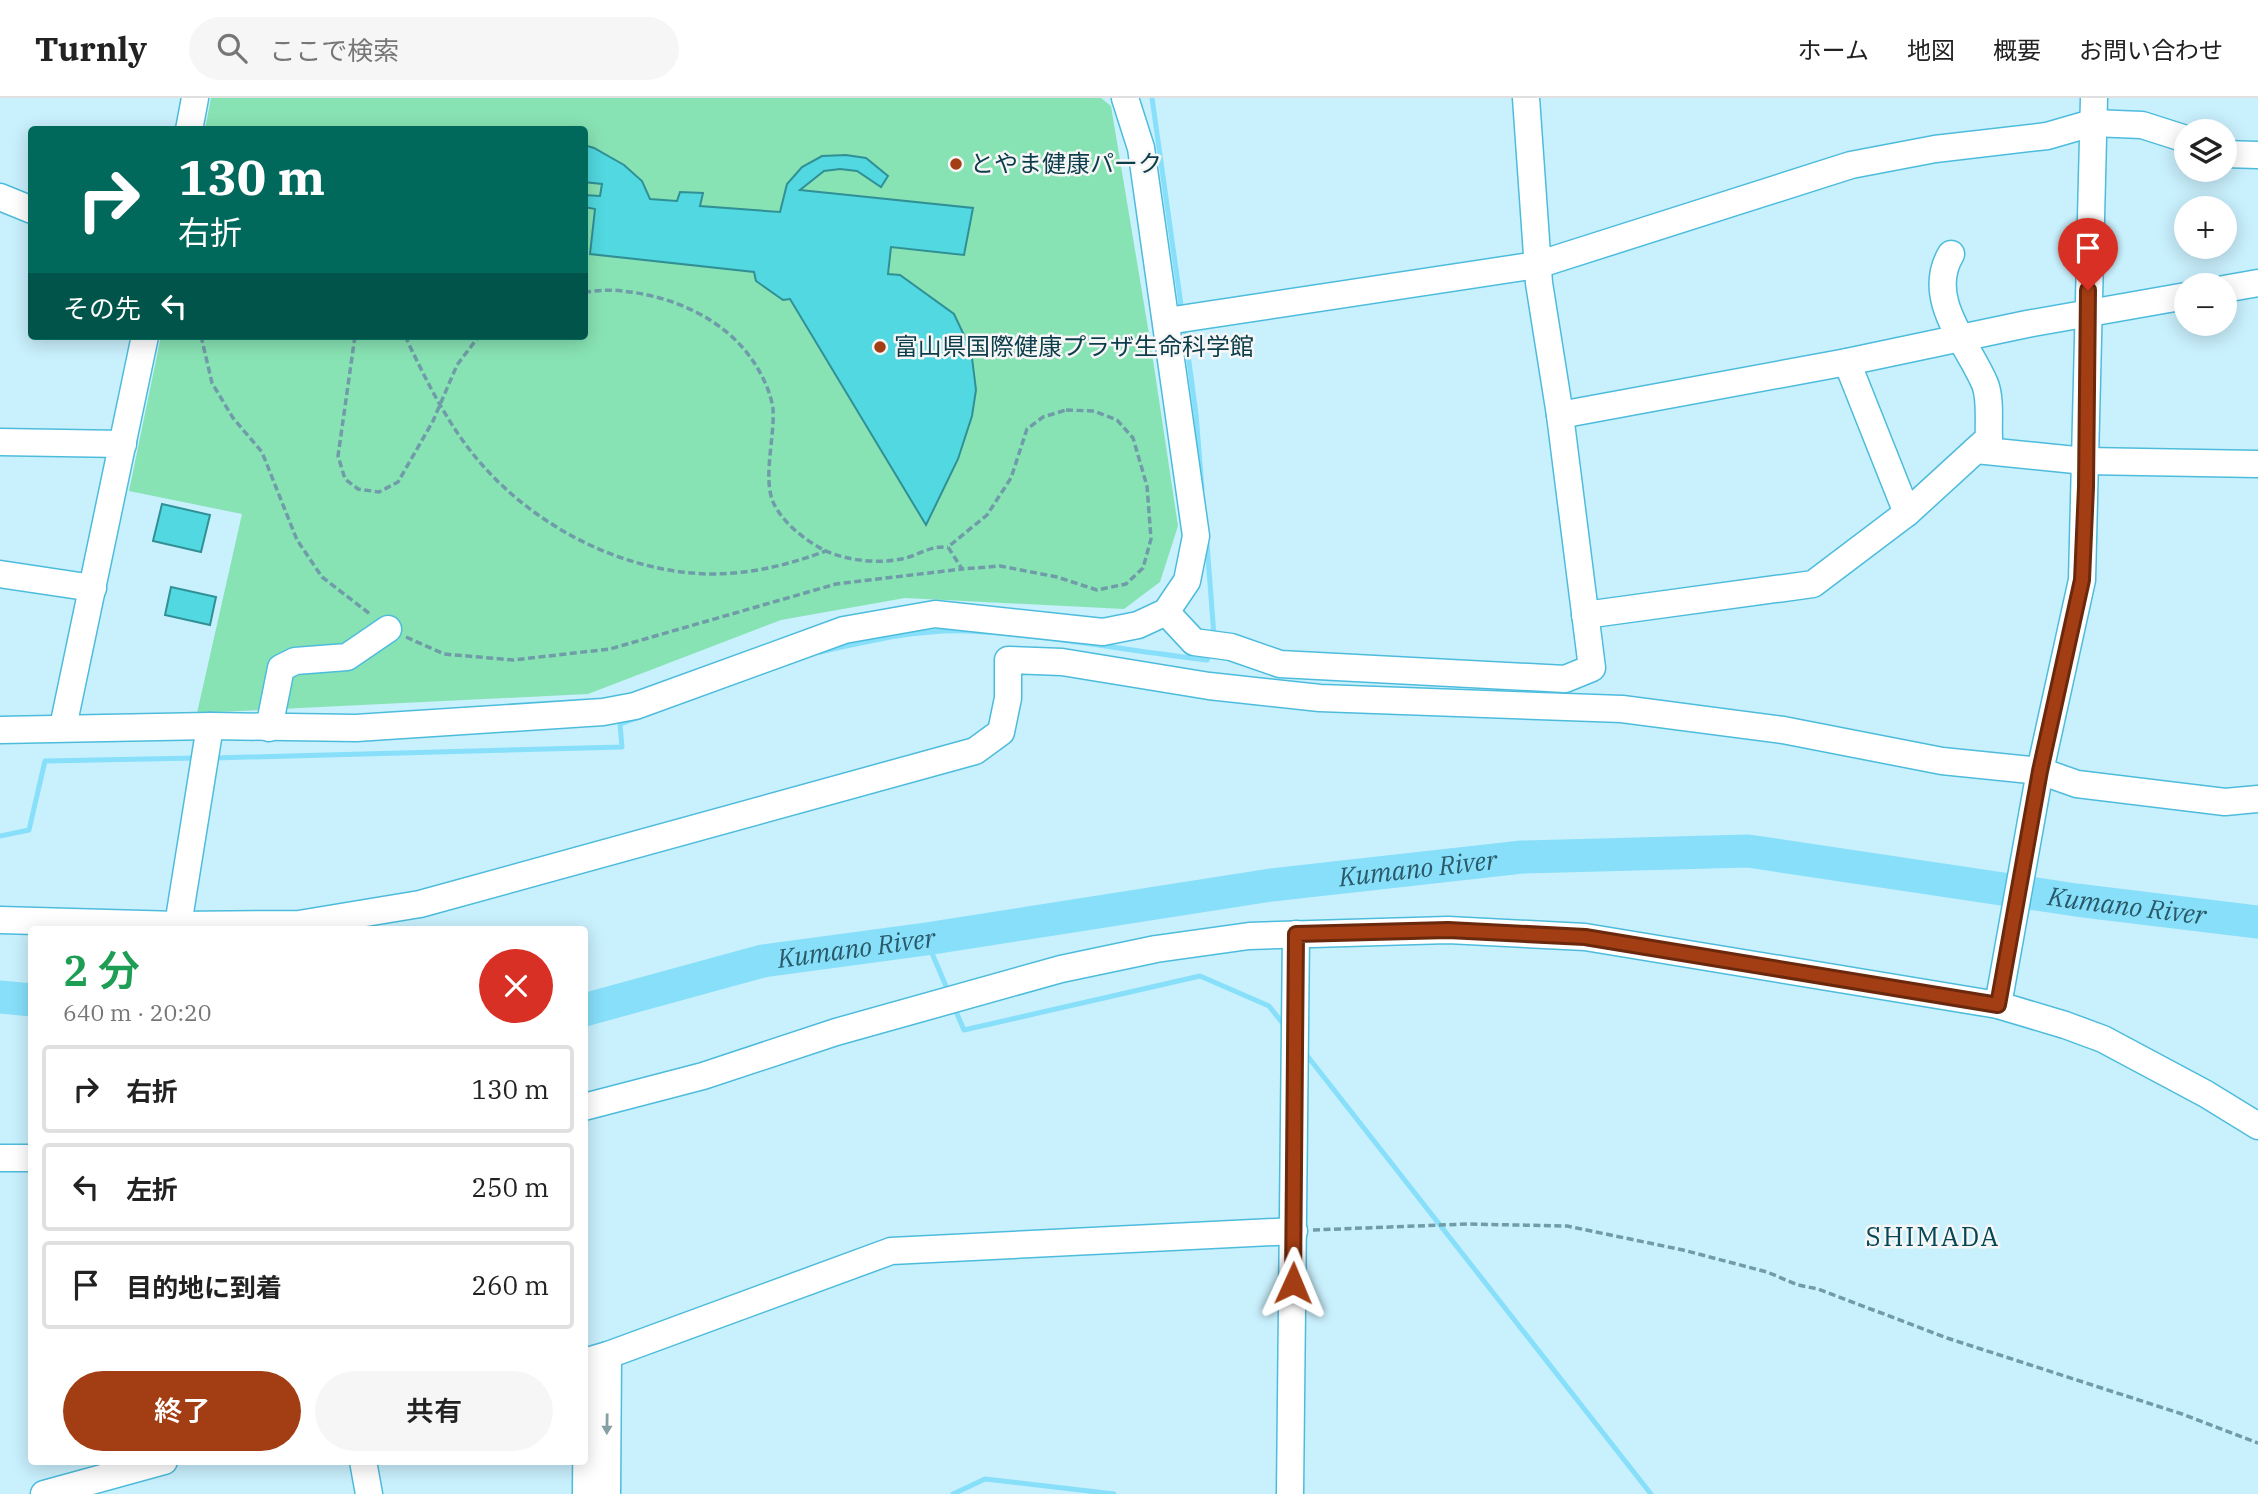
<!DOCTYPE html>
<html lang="ja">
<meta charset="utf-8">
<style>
body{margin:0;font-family:"IBM Plex Serif","Noto Sans JP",serif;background:#f6f6f6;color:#222;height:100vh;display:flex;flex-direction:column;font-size:26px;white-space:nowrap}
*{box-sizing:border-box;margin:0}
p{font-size:23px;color:#767676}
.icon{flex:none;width:38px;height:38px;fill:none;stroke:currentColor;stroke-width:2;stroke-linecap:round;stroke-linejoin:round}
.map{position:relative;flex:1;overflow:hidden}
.drawer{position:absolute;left:28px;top:828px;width:560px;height:539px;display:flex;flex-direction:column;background:#fff;border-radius:7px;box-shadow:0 4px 18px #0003}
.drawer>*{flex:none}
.hud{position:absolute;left:28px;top:28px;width:560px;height:214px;border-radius:7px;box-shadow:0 4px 18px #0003;background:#00695c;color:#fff;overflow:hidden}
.buttons{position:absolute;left:2174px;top:21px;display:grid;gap:14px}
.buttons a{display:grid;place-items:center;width:63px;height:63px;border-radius:50%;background:#fff;box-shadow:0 4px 18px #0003;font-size:35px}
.pin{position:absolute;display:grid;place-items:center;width:60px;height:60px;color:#fff;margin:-72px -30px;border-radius:50% 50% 50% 0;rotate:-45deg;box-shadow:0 0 7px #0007}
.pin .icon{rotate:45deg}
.me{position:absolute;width:77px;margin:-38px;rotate:1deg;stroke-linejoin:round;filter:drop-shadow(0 0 5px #0008)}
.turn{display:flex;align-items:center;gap:24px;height:147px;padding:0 35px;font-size:32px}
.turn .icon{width:91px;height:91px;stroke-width:2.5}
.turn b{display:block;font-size:49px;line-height:60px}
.then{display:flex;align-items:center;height:66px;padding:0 35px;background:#0003;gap:14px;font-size:26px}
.round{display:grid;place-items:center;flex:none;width:74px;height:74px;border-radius:37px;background:#f6f6f6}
.headline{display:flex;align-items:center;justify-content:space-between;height:119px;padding:0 35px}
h1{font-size:42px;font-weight:600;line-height:52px;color:#1e9e55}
.action{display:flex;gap:14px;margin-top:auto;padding:14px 35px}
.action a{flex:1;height:80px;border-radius:42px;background:#a33d13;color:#fff;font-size:28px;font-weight:600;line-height:80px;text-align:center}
.action a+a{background:#f6f6f6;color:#222}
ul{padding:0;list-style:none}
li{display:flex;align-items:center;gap:21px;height:88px;margin:0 14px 10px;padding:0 21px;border:4px solid #e0e0e0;border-radius:7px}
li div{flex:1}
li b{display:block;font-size:26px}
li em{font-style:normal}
header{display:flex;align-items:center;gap:42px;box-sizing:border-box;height:98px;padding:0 35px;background:#fff;border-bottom:2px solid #e0e0e0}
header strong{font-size:33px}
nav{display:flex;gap:38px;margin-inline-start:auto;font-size:24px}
.search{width:490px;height:63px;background:#f6f6f6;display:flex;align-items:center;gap:18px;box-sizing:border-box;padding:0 24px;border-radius:38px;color:#767676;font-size:26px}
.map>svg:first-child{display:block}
.green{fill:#88e3b4}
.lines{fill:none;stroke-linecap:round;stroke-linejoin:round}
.stream{stroke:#87dffa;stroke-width:5}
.river{stroke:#87dffa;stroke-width:33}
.building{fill:#51d8e0;stroke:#309095;stroke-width:2}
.minor-casing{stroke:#4dbcdc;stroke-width:29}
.path{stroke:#709ca9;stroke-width:3.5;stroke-dasharray:7 3.5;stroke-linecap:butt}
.minor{stroke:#fff;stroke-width:26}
.oneway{fill:#869ea4}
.route-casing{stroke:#6a280c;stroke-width:18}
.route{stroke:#a33d13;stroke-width:12}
.poi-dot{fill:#a33d13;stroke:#f6f6f6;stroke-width:2.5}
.labels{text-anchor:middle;stroke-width:5;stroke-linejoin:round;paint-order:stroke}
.poi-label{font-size:24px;fill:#0c3d4a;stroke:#f6f6f6;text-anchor:start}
.water-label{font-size:26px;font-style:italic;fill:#295a69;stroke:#f6f6f6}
.neighbourhood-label{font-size:26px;letter-spacing:2px;fill:#044757;stroke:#f6f6f6}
</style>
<header>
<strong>Turnly</strong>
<div class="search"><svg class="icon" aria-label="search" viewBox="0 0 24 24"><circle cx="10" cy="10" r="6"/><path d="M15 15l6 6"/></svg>ここで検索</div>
<nav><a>ホーム</a><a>地図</a><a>概要</a><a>お問い合わせ</a></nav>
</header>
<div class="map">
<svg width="2258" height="1396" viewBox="0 0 2258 1396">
<rect width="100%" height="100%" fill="#c9f0fd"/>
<polygon class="green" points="211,0 1101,0 1111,8 1150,242 1178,428 1160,484 1124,511 905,500 781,522 588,596 197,615 242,416 129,393 161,238 584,238 584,32 205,31"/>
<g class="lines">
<g class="stream">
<polyline points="1152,0 1182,214"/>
<polyline points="1184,227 1196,316 1202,391"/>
<polyline points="1207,446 1214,538"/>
<path d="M 820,554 C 868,543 919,531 968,533 C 1048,537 1128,553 1207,562 L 1212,554"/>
<polyline points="214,660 622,649 620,626 637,620"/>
<polyline points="0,738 29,732 45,663 197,660"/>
<polyline points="926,841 948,893"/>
<polyline points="954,909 964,932 1200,878 1269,908 1284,927"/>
<polyline points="1305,955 1651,1396"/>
<polyline points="953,1396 985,1381 1114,1396"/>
</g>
<g class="river">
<polyline points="0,899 32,902"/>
<path id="s1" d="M 584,912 L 763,863 L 926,841 L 1271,787 L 1522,759 L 1748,753 L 2076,802 L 2258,824"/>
</g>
</g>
<g class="building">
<polygon points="584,47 594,50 624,67 642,83 650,101 677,103 680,94 703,95 700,108 780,114 787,86 802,69 822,58 846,57 866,60 888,78 881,89 857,73 840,71 824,73 800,92 973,110 964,157 891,149 888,176 900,177 954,216 971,252 976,292 972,318 958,361 926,427 790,201 783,202 756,183 754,174 590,156 595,111 584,109 584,97 600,98 602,86 584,84"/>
<polygon points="162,406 210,417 201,454 153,443"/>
<polygon points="171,489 216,499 210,527 165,517"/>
</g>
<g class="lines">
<defs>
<g id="minor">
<polyline points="189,32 195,0"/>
<polyline points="2224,56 2258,57"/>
<polyline points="0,99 32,112"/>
<polyline points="2224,191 2258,185"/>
<polyline points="1167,223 1537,167 1851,67 1935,51 2047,38 2092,25 2142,27 2186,41"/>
<polyline points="1560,317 1847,264 2027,226 2186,198"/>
<polyline points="0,344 123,346"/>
<polyline points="1976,352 2085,363 2258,366"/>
<path d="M 1907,415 L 1989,340 C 1988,324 1991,301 1985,286 C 1969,247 1924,201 1951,156"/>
<polyline points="0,476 93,490"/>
<polyline points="1166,514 1194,544 1231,549 1280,566 1565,581 1592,570 1560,317 1539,185 1526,0"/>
<polyline points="1585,517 1813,486 1907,415 1847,264"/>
<polyline points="63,629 145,238"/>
<polyline points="269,630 281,570 295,563 347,559 388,531"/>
<polyline points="0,632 210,628 356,630 603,614 635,608 844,532 935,516 1103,534 1138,527 1166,514 1187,483 1196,438 1141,50 1125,0"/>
<polyline points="0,822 178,827 299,826 420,806 975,653 1001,634 1008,600 1008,562 1062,564 1209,588 1320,600 1622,611 1783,632 1942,663 2040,673 2077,686 2225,704 2258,701"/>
<polyline points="178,827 210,628"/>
<polyline points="1998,907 2040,673 2082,482 2094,0"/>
<polyline points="584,1009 703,978 836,934 1061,871 1156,851 1249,838 1448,832 1585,839 1998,907 2065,927 2103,941 2206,996 2258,1028"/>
<polyline points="0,1060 32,1060"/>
<polyline points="584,1264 608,1257 891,1153 1294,1133"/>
<polyline points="363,1363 369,1396"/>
<polyline points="44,1396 164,1363"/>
<polyline points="586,1396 587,1263"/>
<polyline points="607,1396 608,1257"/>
<polyline points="1290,1396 1296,836"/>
</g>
</defs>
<use href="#minor" class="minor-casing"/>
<g class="path">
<path d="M 584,194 C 597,193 610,191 622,193 C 672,198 724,220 753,263 C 762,276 771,295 773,311 C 775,339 762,382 774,406 C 784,426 805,442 824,452 C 848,464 888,467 912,458 C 925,453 933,448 948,449"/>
<polyline points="201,238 212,285 233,320 262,354 297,442 322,479 370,516"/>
<polyline points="355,238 338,358 345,381 358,391 379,394 398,384 433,323 457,267 479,238"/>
<path d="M 405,238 C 427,284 450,332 485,370 C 541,432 627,475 711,476 C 751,476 788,467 826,453"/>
<polygon points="1066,312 1094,313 1117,322 1133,340 1147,388 1151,441 1143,470 1126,486 1097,492 1057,479 1000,468 962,471 948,449 987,417 1011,380 1027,331 1043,319"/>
<polyline points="406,539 444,556 513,562 610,551 836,486 962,471"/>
<polyline points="1313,1132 1467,1126 1567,1128 1683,1152 1767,1174 1798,1187 1818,1191 1947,1240 2182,1316 2258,1345"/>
</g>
<use href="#minor" class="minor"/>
</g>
<defs><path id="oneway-solid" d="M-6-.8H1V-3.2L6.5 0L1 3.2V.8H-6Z" transform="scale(1.75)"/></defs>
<use class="oneway" href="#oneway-solid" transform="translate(607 1326) rotate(91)"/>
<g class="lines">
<defs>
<polyline id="route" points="1293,1185 1296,836 1448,832 1585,839 1998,907 2040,673 2082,482 2086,389 2088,192"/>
</defs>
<use href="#route" class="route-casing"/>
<use href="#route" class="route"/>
</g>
<g class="poi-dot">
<circle cx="956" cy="66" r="7"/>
<circle cx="880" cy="249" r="7"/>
</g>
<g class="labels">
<g class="poi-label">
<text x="970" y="74">とやま健康パーク</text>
<text x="894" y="257">富山県国際健康プラザ生命科学館</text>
</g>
<g class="water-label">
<text dy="9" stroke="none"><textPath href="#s1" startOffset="847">Kumano River</textPath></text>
<text dy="9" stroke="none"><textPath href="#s1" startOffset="1561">Kumano River</textPath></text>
<text dy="9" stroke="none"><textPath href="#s1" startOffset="280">Kumano River</textPath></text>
</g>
<g class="neighbourhood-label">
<text x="1933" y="1148">SHIMADA</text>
</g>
</g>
</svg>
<div class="buttons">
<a><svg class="icon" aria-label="layers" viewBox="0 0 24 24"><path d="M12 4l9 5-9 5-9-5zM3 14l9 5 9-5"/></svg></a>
<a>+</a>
<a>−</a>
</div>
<div class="pin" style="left:2088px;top:192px;background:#d93025"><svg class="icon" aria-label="arrive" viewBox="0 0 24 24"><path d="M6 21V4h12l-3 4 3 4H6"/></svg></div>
<svg class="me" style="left:1293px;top:1185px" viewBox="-20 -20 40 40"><path d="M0-17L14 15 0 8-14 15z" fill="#a33d13" stroke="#fff" stroke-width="4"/></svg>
<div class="hud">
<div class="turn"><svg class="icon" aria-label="right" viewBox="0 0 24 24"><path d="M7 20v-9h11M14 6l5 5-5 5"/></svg><div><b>130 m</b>右折</div></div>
<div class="then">その先<svg class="icon" aria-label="left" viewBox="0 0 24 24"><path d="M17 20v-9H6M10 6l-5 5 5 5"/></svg></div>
</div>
<section class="drawer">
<div class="headline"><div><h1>2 分</h1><p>640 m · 20:20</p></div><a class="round" style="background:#d93025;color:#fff"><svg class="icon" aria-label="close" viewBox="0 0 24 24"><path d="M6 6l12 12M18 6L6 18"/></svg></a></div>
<ul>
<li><svg class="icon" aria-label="right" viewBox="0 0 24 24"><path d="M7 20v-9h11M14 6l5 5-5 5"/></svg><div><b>右折</b></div><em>130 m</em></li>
<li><svg class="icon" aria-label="left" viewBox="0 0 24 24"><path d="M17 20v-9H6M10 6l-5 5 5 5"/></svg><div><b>左折</b></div><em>250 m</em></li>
<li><svg class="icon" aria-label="arrive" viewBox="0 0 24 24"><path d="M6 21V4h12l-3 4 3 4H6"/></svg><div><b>目的地に到着</b></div><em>260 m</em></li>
</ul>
<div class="action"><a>終了</a><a>共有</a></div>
</section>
</div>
